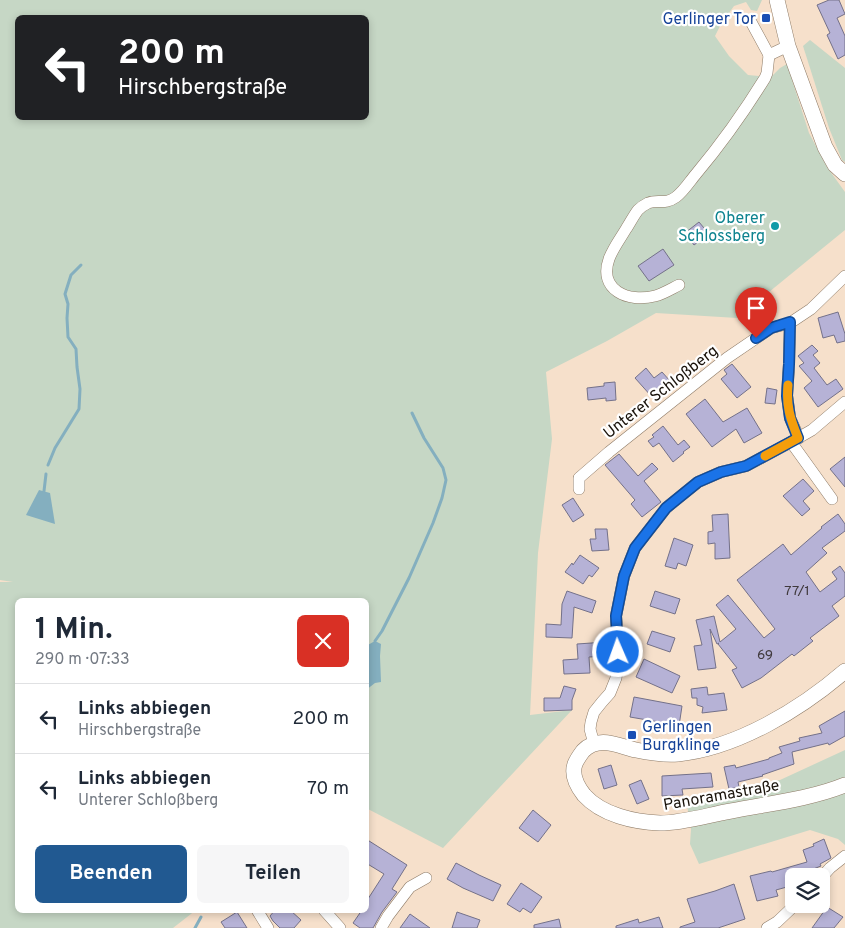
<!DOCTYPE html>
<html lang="de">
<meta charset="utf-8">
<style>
body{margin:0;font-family:Overpass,sans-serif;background:#f6f6f7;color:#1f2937;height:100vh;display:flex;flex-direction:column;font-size:19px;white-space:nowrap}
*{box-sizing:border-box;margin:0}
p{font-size:16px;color:#747a83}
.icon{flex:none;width:28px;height:28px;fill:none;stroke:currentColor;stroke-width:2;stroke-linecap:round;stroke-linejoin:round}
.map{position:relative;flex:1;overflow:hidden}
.drawer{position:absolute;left:15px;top:598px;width:354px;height:315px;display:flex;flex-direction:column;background:#fff;border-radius:8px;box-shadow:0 2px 8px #0003}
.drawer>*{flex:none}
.guide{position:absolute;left:15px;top:15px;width:354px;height:105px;border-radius:8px;box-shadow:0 2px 8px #0003;background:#202124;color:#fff;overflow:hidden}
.controls{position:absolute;left:785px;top:868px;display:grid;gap:10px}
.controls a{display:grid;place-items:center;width:45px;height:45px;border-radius:8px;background:#fff;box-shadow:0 2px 8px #0003;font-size:25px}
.pin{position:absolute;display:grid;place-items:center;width:42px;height:42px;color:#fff;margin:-51px -21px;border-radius:50% 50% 50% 0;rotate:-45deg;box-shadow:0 0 5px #0007}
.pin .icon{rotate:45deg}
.me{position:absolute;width:55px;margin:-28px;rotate:358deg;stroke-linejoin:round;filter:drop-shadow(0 0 4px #0008)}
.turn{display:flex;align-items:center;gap:18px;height:105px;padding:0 20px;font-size:22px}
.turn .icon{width:65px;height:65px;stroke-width:2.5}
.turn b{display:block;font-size:35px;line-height:42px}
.round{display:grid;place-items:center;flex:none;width:52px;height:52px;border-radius:8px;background:#f6f6f7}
.summary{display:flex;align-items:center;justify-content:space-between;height:85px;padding:0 20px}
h1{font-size:30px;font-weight:700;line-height:38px}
.action{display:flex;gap:10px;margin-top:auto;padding:10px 20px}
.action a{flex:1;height:58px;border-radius:8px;background:#215991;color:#fff;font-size:20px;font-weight:700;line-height:58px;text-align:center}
.action a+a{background:#f6f6f7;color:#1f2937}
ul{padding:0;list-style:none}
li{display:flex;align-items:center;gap:15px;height:70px;padding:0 20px;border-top:1px solid #e0e1e3}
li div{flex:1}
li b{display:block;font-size:19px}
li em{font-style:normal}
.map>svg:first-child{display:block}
.green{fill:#c6d7c5;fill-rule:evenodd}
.water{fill:#84afbf}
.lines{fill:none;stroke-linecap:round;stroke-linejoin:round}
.stream{stroke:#84afbf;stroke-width:3}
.building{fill:#b6b2d6;stroke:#747189}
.minor-casing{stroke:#8e7b67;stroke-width:12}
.major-casing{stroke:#8e7b67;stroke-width:16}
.minor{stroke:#fff;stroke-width:11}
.major{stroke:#fff;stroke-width:15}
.route-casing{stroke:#114b97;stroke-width:12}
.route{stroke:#1a73e8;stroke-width:9}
.slow{stroke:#f59e0b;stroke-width:9}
.transit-dot{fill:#1a4fb4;stroke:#fff;stroke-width:2}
.culture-dot{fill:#0f9aa8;stroke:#fff;stroke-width:2}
.labels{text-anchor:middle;stroke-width:4.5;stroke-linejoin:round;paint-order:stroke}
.number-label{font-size:14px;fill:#403a3d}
.transit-label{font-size:16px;fill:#164399;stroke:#fff;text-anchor:end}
.culture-label{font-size:16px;fill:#0d838f;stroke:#fff;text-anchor:end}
.street-label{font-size:16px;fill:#19120a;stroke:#fff}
</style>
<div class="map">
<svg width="845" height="928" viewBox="0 0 845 928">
<rect width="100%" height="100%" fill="#f6e0cb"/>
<g class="green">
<path d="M 0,0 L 762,0 L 757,11 L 751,10 L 746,2 L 734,6 L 721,24 L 715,36 L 729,56 L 748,75 L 771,77 L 780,68 L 787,64 L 809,133 L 827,167 L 845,192 L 845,230 L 737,318 L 656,313 L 607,341 L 546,372 L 552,439 L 538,553 L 530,715 L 572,710 L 443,848 L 366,808 L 366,600 L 18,600 L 18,910 L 196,910 L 173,928 L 0,928 L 0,582 L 13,582 L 0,580 ZM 18,18 L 366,18 L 366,118 L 18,118 Z"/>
<polygon points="810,40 845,68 845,162 842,160 829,128 803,46"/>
<polygon points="845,750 845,845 838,839 810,830 699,864 690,844 691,829 687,805 780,780"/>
</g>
<g class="water">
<polygon points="39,490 50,493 55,524 26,515"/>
<polygon points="375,641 381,644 380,656 381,682 375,683 366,690 366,646"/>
</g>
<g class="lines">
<g class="stream">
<polyline points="48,465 55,448 79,409 80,389 77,367 76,349 68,337 67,318 68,304 65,294 71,275 81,265"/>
<polyline points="44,491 46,474"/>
<polyline points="375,641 382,631 409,578 433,523 442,498 446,480 443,468 424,438 412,413"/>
<polyline points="195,928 201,917"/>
</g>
</g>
<g class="building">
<polygon points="829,0 839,0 845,14 837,18 845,36 845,55 838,59 827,35 830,33 817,5"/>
<polygon points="699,222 709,234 694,245 685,233"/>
<polygon points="663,249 674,265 649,281 638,266"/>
<polygon points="838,312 845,334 845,341 837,343 834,335 823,338 818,318"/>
<polygon points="812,345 818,351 813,355 820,363 814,368 827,385 836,379 843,389 818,407 804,388 812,381 799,366 804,363 798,356"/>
<polygon points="732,364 751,387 737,398 721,379 727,374 724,370"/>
<polygon points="646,368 654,378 662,372 671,382 652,397 635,378"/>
<polygon points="615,382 616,400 606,401 606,398 588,400 587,388 604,386 604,383"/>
<polygon points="767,388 777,390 775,404 765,403"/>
<polygon points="705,399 723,422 747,408 762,433 744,443 736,429 712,447 686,414"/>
<polygon points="663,426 678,445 684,440 690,447 683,452 684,453 673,462 659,443 653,447 648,441 654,437 652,435"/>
<polygon points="619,454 638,476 652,463 658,469 644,481 661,502 642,517 631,504 635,500 605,465"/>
<polygon points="845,457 845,487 830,469"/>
<polygon points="803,479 814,491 803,501 810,509 802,516 783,496"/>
<polygon points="573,498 584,515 573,522 562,505"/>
<polygon points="728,514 730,558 715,559 715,543 708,544 708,532 713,531 712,515"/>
<polygon points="838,514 845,524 845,531 822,548 827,553 806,572 820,592 837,579 832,572 840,566 845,573 845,596 832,606 839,616 810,638 813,641 794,656 792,654 761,678 742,688 732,670 737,668 718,644 719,643 717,644 710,629 716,668 698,670 694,646 702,645 696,620 714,616 720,642 736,629 716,605 728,595 764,638 775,629 737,580 783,544 791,555 822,528 821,527"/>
<polygon points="595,529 607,529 609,550 592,551 590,539 596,539"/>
<polygon points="674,538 693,545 686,566 678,563 676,569 665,566"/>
<polygon points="580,555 599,568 592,577 589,575 583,584 565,572 572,563 573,565"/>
<polygon points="567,591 596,601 592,613 574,607 572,638 546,637 546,624 561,625 562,604"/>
<polygon points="655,591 680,599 675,614 650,606"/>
<polygon points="652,631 675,638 670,652 647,644"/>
<polygon points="606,642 609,643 610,656 589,657 590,673 564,674 563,660 578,659 577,644"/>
<polygon points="644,659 680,676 672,693 636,677"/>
<polygon points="564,686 576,689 572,700 572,710 544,711 544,698 560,698"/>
<polygon points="707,687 708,695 724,693 727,710 702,713 703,707 697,705 697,698 692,698 691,689"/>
<polygon points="634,697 682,706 679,726 658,724 659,722 630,717"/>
<polygon points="845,711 845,736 829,745 828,743 792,752 794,764 762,775 763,776 738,782 739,787 729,789 724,767 735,765 736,768 769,759 769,758 782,753 779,747 800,741 799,738 822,733 819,726"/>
<polygon points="611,765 617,785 604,789 598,769"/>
<polygon points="711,773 713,787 682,789 683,795 662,796 662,776"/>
<polygon points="641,780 649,799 637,804 629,785"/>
<polygon points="533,810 551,825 538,842 519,828"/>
<polygon points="366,839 407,865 392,889 397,892 382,912 373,928 360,928 353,923 362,910 366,910 366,902 384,874 366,863"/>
<polygon points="824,839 831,858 820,864 821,866 803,873 804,876 794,876 794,885 776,890 778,896 757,901 750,876 771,871 772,872 807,862 803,850 814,846 813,844"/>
<polygon points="456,863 479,875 501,885 493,901 463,888 447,879"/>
<polygon points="521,883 542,897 531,913 523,908 520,912 507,904"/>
<polygon points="734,884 745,919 718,928 680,928 680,927 695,922 687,899 715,891"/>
<polygon points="827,907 843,917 834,928 812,928"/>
<polygon points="275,910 290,910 301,920 294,928 280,928 273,921 270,916"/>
<polygon points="237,912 247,928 225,928 221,922"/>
<polygon points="457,912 480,920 477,928 452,928"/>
<polygon points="410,914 430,928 400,928"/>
<polygon points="659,917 663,928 616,928 616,926 638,919 639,923"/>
<polygon points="559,919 561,928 534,928 534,925"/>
</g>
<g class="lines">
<defs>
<g id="minor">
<polyline points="750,20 769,55 788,46"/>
<path d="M 679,285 C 671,289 663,294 655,296 C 628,303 598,290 609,259 C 613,248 620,239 626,229 C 630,223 634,215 638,210 C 641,207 644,205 648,203 C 658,199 665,205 676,197 C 684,191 690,181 696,174 C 722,143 744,112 765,78 L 767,73 L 769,55"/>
<polyline points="790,323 789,365 787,395 790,418 799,438"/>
<polyline points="791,442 832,499"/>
<polyline points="579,489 579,478 609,452 727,358 771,328 790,323 811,309 845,276"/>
<polyline points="594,744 590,729 591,722 594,712 602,702 610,693 616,678 618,665 618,640 616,616 624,576 635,548 666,508 698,482 721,472 746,466 791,442 812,430 845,402"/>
<polyline points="821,878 830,868 845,856"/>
<polyline points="257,910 268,928"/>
<polyline points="324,910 340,928"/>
<polyline points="381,928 388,916 410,887 426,878"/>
<polyline points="767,928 777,922 796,904"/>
</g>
<g id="major">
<polyline points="777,0 788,46 825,147 835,165 845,174"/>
<path d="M 845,671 C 801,709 737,748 678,754 C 664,755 650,753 636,750 C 618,746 599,735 583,751 C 580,755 577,759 575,764 C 571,775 577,786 584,795 C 602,815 634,822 660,823 C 684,823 708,815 731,811 C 767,804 811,799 845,785"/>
</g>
</defs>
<use href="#minor" class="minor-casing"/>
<use href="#major" class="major-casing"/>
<use href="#minor" class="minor"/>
<use href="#major" class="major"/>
</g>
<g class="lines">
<defs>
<polyline id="route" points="618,652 616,616 624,576 635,548 666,508 698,482 721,472 746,466 798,438 790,418 787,396 789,364 790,322 771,328 756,338"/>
</defs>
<use href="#route" class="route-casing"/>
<use href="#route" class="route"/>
<path class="slow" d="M 765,456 L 798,438 C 790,418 786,406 788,385"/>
</g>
<g class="transit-dot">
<rect x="761" y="13" width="10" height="10" rx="2.5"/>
<rect x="627" y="730" width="10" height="10" rx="2.5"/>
</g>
<circle class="culture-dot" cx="775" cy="226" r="5"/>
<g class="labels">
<g class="number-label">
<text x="797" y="595">77/1</text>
<text x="765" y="659">69</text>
</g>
<g class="transit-label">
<text x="756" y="24">Gerlinger Tor</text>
<text x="642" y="732" text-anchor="start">Gerlingen<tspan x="642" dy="18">Burgklinge</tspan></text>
</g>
<g class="culture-label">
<text x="765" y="223">Oberer<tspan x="765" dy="18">Schlossberg</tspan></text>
</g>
<g class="street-label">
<text transform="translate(660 391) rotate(-38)" y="6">Unterer Schloßberg</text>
<text transform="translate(721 794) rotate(-10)" y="6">Panoramastraße</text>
</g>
</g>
</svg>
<div class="controls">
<a><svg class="icon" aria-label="layers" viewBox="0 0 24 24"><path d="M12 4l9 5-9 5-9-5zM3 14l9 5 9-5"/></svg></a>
</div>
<div class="pin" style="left:756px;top:338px;background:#d93025"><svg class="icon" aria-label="arrive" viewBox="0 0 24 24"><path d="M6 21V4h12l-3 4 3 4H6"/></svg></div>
<svg class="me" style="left:618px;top:652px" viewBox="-20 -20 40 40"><circle r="17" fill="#1a73e8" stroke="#fff" stroke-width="3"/><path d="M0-11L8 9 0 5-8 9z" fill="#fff"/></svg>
<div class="guide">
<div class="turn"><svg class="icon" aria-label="left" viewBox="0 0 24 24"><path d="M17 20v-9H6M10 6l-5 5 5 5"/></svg><div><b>200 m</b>Hirschbergstraße</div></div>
</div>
<section class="drawer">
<div class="summary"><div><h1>1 Min.</h1><p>290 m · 07:33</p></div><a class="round" style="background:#d93025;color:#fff"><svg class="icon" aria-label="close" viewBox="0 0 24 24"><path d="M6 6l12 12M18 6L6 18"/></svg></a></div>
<ul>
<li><svg class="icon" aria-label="left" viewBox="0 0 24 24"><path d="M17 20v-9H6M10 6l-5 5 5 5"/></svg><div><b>Links abbiegen</b><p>Hirschbergstraße</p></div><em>200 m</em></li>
<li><svg class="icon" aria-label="left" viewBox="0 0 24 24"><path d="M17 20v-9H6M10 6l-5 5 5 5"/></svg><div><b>Links abbiegen</b><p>Unterer Schloßberg</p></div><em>70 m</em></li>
</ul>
<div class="action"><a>Beenden</a><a>Teilen</a></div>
</section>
</div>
